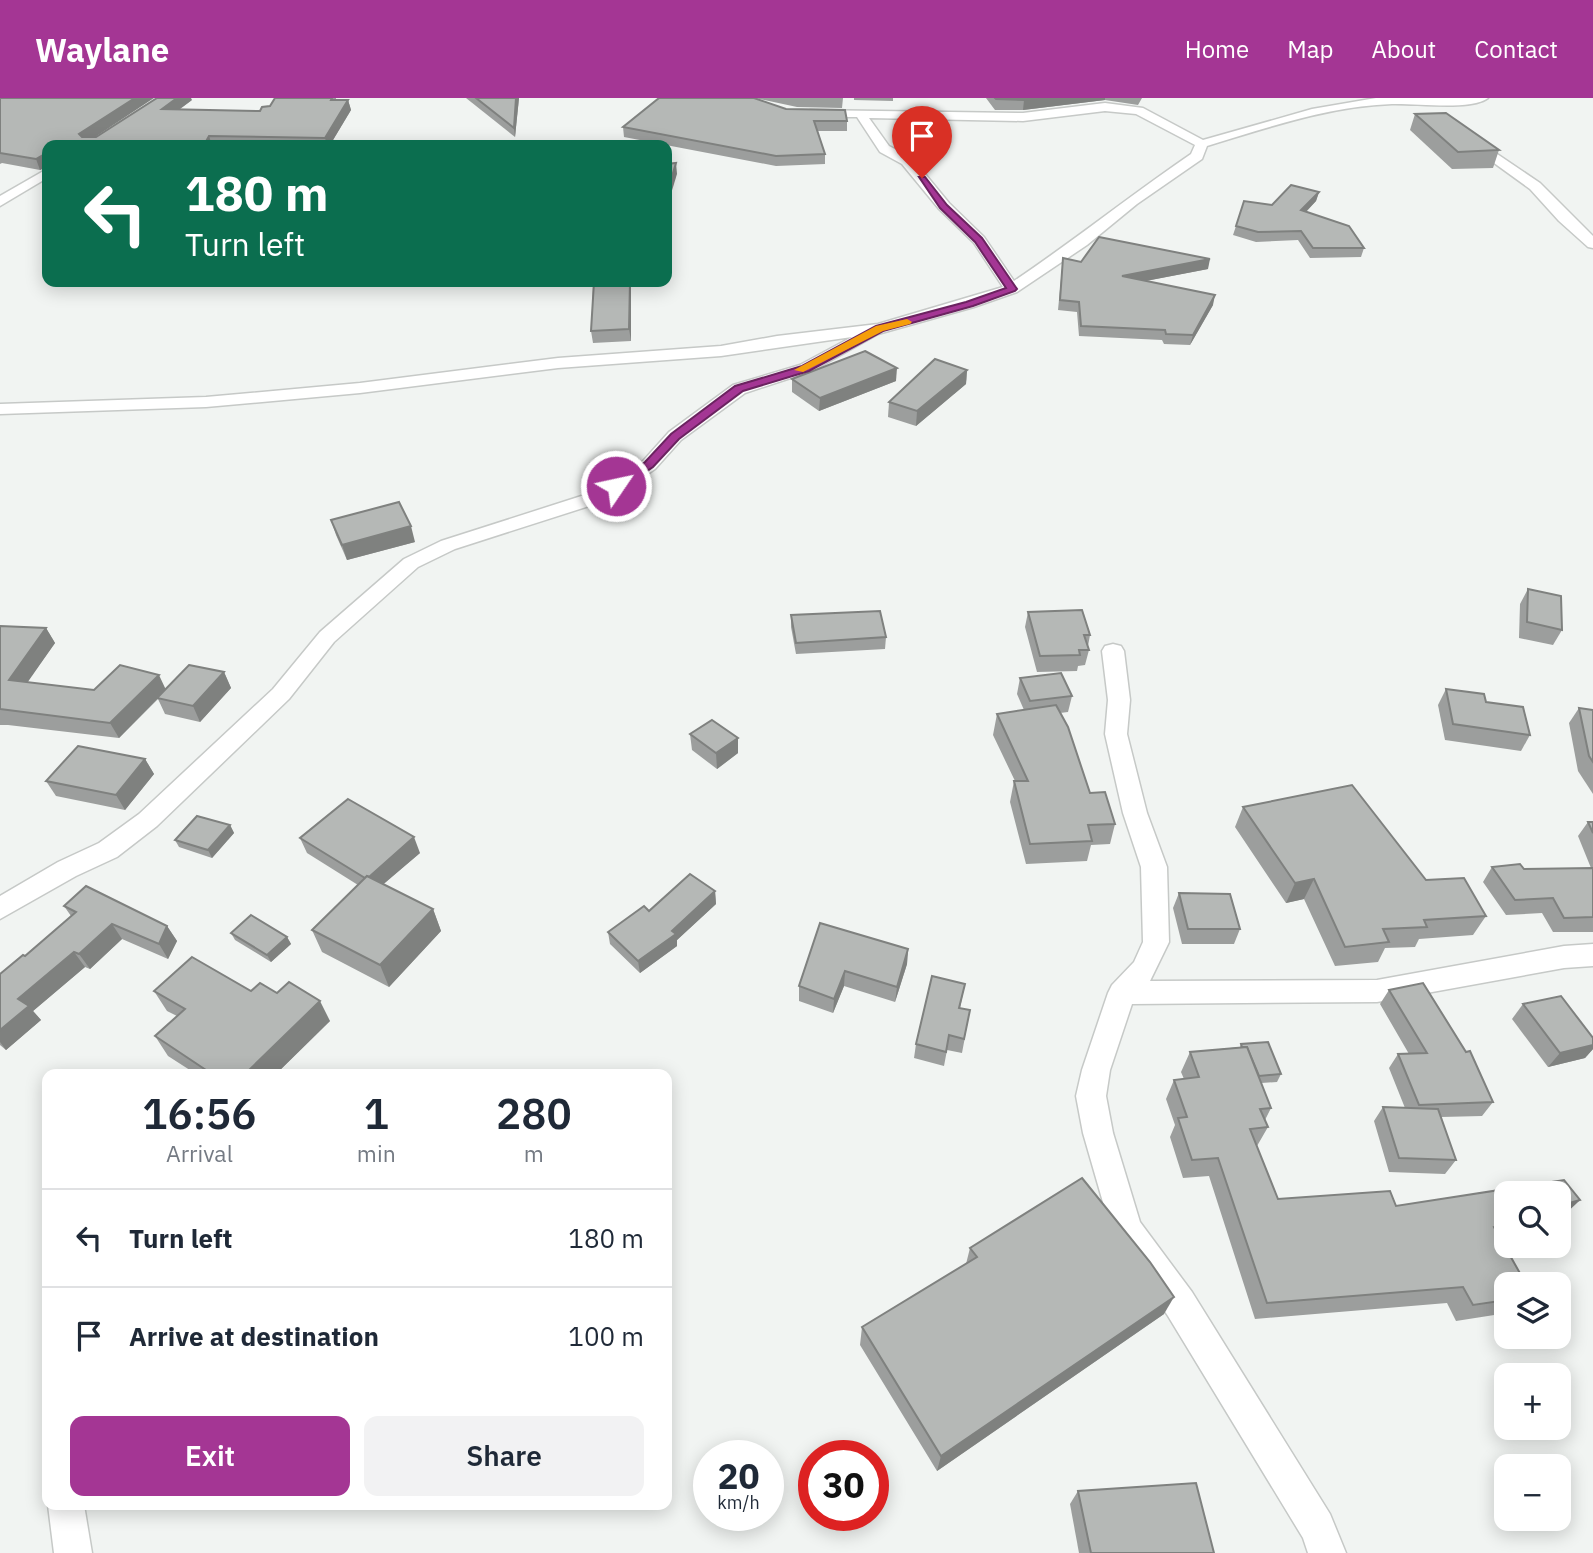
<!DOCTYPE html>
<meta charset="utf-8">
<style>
body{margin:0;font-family:"IBM Plex Sans",sans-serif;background:#f2f2f3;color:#1f2937;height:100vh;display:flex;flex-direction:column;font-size:26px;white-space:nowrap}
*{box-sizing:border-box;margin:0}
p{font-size:23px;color:#747a83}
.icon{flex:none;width:38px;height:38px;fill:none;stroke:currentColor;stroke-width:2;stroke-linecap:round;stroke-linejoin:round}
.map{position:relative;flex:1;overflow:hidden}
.side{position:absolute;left:42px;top:971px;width:630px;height:441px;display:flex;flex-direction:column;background:#fff;border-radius:14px;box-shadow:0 4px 18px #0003}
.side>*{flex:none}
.top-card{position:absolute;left:42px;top:42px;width:630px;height:147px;border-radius:14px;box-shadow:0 4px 18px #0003;background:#0b6e4f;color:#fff;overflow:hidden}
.controls{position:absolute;left:1494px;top:1083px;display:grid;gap:14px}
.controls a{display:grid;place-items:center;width:77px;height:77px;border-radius:14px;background:#fff;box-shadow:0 4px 18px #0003;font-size:35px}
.speed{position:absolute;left:693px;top:1342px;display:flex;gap:14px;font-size:35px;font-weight:700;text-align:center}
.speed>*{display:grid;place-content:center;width:91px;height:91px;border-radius:50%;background:#fff;box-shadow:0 4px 18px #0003;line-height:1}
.speed small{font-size:18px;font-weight:400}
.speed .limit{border:10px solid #d22;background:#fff;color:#111}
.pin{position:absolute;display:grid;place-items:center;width:60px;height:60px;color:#fff;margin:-72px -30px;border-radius:50% 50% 50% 0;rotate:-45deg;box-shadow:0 0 7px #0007}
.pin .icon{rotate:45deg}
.me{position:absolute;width:77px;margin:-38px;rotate:56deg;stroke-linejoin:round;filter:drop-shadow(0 0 5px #0008)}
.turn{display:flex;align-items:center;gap:24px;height:147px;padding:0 28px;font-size:32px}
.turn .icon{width:91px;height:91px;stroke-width:2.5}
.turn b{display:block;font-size:49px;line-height:60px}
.eta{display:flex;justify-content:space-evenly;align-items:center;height:119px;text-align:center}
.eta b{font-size:42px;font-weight:600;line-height:49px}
.primary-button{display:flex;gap:14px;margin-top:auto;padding:14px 28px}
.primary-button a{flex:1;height:80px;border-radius:14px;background:#a43694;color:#fff;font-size:28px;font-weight:600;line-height:80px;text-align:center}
.primary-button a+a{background:#f2f2f3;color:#1f2937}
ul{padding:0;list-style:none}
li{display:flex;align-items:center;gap:21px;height:98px;padding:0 28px;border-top:2px solid #e0e1e3}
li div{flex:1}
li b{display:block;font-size:26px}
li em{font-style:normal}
header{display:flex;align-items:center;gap:42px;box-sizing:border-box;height:98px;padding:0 35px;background:#a43694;color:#fff}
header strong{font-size:33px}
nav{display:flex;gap:38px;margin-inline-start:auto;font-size:24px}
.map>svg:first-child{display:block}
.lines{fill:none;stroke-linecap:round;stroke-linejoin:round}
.minor-casing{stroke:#c6c9c7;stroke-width:3}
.minor{fill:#fff;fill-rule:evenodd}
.wall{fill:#9c9e9d}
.shaded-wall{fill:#7f817f}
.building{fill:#b5b8b6;stroke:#7f817f;stroke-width:2}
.route{fill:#a43694;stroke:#6b2360;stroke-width:2}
.slow{fill:#f59e0b}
</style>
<header>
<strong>Waylane</strong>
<nav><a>Home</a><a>Map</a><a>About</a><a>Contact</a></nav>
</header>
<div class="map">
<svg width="1593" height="1455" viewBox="0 0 1593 1455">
<rect width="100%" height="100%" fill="#f1f4f2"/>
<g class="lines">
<defs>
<g id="minor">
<path d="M 1376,0 L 1488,0 C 1471,13 1415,5 1392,6 C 1329,8 1267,30 1207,48 L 1202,61 L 1137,106 L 1087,147 L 1017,194 L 974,209 L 878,236 L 812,273 L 745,295 L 681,342 L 655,371 L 611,401 L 455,451 L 418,469 L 334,544 L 289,601 L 157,728 L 117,759 L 76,778 L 0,821 L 0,798 L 58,764 L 99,745 L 139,716 L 273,591 L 320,534 L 404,461 L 441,443 L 597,393 L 643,363 L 669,334 L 733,287 L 800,267 L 852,239 L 721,258 L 558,270 L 360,295 L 206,309 L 0,316 L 0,306 L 206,299 L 360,285 L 558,260 L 721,248 L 777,238 L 878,226 L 1003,189 L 974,145 L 939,111 L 902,66 L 880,54 L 857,19 L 814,19 L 810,18 L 810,12 L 1023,15 L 1105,5 L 1143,10 L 1203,42 L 1312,11 ZM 1105,13 L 1136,16 L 1195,47 L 1191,56 C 1131,97 1075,142 1014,183 L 984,139 L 949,105 L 912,60 L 889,48 L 869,20 L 1023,23 Z"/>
<polygon points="1469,37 1540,85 1593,138 1593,150 1588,149 1559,123 1530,91 1465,44 1465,38"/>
<polygon points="47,71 47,80 0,108 0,98"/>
<polygon points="1113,546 1121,548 1124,553 1130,602 1127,636 1147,715 1167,769 1169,844 1150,883 1377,882 1564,848 1593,846 1593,868 1564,870 1377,904 1132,906 1110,972 1106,998 1113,1035 1140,1124 1192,1194 1330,1416 1346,1455 1308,1455 1303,1440 1168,1218 1111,1132 1083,1035 1076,998 1082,972 1108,895 1112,887 1134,864 1143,844 1141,769 1123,715 1105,636 1108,602 1102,553 1105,548"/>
<polygon points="48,1407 84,1407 92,1455 54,1455"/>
</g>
</defs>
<use href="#minor" class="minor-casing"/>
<use href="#minor" class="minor"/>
</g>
<g class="wall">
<polygon points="0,0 95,39 192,2 180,11 260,13 270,8 275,0 336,0 336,2 348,2 351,12 330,47 47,47 47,71 46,69 40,72 2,65 0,66"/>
<polygon points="466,0 519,0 515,39"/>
<polygon points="659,0 843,0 842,10 797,9 755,0 786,11 847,23 847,33 817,33 825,56 825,66 776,68 624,39 623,29"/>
<polygon points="854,0 893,0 893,3 854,2"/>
<polygon points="986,0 1142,0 1138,7 1105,2 1023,12 995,12"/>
<polygon points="1415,16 1499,52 1493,70 1452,71 1410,32"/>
<polygon points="1319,94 1316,103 1306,114 1364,150 1361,159 1310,160 1298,142 1256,144 1233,137 1236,128"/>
<polygon points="1063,160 1081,164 1208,171 1145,183 1213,207 1190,247 1164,246 1162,242 1079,238 1077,214 1058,212"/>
<polygon points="588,184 648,184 631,185 631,243 593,245 591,233 593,188 589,188"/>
<polygon points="967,272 966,286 916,328 888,319 889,304"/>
<polygon points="792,281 896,283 819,313 792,294"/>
<polygon points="331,422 415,444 347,462 336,437"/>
<polygon points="1528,491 1562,532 1553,547 1519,540 1520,506"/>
<polygon points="1028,514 1090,537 1088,548 1089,552 1085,567 1078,568 1077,573 1037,574 1025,529"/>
<polygon points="791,517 886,539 885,551 796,556 791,529"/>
<polygon points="0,528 46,530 55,545 27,584 94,592 166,591 224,574 231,590 200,624 165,616 158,601 119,640 8,627 0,627"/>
<polygon points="1020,580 1072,598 1068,614 1060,615 1090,695 1115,726 1110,746 1091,747 1087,763 1026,766 1010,704 1014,683 1015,683 993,637 997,616 1024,612 1017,596"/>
<polygon points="1446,591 1486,604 1530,637 1521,653 1445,642 1438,607"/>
<polygon points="1579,610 1593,612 1593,696 1578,673 1569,625"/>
<polygon points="690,636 738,655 717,671 692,652"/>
<polygon points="145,661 154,676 125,712 56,698 46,683"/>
<polygon points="1243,709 1426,782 1486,818 1473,837 1419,841 1415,849 1385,850 1378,864 1335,868 1304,801 1286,805 1235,729"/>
<polygon points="1588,724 1593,724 1593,834 1553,834 1542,815 1506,817 1483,784 1492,769 1524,771 1591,770 1578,738"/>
<polygon points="230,727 234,735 212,760 179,749 175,742"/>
<polygon points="300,740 420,755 383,786 433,811 441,833 389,889 322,854 312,832 358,787 307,755"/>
<polygon points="715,793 716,806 677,842 677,848 640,875 610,846 608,834 649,813"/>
<polygon points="1179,795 1240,831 1234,846 1182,846 1173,810"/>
<polygon points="64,808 167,828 177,843 168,861 122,841 90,871 85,869 33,913 41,922 6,952 0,947 0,876 25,858 71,818"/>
<polygon points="231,835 287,839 291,846 271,864 235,842"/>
<polygon points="908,851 907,866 895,904 844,888 833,915 799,903 799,888"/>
<polygon points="965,886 960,910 970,912 962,955 947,952 944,968 914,960 916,946"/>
<polygon points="1389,892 1493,1004 1482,1018 1441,1019 1456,1062 1445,1076 1389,1074 1374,1023 1383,1009 1405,1010 1389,970 1398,956 1409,956 1380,906"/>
<polygon points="154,893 251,893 277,895 330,923 276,976 196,976 168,958 155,938 177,918 167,913"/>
<polygon points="1523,906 1593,940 1593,951 1585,960 1548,969 1512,921"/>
<polygon points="1268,944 1281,976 1277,984 1261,985 1271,1010 1265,1022 1268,1029 1257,1048 1278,1101 1390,1093 1396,1108 1564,1082 1580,1102 1562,1119 1559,1120 1559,1096 1507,1096 1507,1137 1500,1139 1526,1186 1507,1186 1507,1215 1456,1223 1447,1205 1255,1221 1209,1078 1183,1080 1170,1039 1175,1027 1166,1001 1174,982 1184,981 1181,974 1190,954 1240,949 1241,946"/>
<polygon points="970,1150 1164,1216 937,1373 860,1247 862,1229 966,1166"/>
<polygon points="1078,1393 1214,1455 1079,1455 1070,1406"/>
</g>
<g class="shaded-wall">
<polygon points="135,0 154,0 83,47 79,36"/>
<polygon points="177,0 191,0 192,2 166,21 162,11"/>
<polygon points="516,0 519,0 515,39 514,30"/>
<polygon points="1038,0 1105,0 1105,2 1023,12 1024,2"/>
<polygon points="348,2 351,12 330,47 327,47 325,40"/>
<polygon points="209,38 212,47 204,47"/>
<polygon points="43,57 46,69 40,72 36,61"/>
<polygon points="676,65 677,76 667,109 667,95"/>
<polygon points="1319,94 1316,103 1298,122 1301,112"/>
<polygon points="1210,161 1208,171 1120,188 1122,178"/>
<polygon points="630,184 631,184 631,243 629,231"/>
<polygon points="1215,197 1213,207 1190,247 1193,237"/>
<polygon points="897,270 896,283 819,313 820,300"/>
<polygon points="967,272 966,286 916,328 917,313"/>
<polygon points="411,428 415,444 347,462 342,447"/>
<polygon points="46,530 55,545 18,598 9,582"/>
<polygon points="224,574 231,590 200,624 193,608"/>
<polygon points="159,577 166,592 119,640 110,625"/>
<polygon points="738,640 738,655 717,671 716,655"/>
<polygon points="145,661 154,676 125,712 116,697"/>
<polygon points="230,727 234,735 212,760 208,752"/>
<polygon points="414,739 420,755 372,796 366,781"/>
<polygon points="1314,781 1304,801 1286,805 1295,785"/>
<polygon points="715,793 716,806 677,842 677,848 640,875 638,863"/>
<polygon points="433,811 441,833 389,889 380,867"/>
<polygon points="112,826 122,841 90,871 79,856"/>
<polygon points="167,828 177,843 168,861 159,846"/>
<polygon points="287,839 291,846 271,864 267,857"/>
<polygon points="908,851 907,866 895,904 897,889"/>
<polygon points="74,854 85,869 33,913 41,922 6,952 0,944 0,932 18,901"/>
<polygon points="845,873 844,888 833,915 834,901"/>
<polygon points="320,903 330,923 276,976 245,976"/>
<polygon points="1593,947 1593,951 1585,960 1548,969 1560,955"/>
<polygon points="1580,1102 1562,1119 1559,1120 1559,1108"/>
<polygon points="1507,1125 1507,1137 1478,1146 1494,1129"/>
<polygon points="1174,1199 1164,1216 937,1373 941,1358"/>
</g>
<g class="building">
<polygon points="0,0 135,0 79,36 82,39 96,39 157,0 177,0 162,11 260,13 262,9 270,8 275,0 332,0 331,2 348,2 325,40 209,38 204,47 47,47 47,65 45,65 43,57 36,61 0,55"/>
<polygon points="476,0 516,0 514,30"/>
<polygon points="659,0 754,0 786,11 845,12 847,23 814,23 825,56 776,58 623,29"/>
<polygon points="995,0 1038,0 1024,2 996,1"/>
<polygon points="1446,15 1499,52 1458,54 1415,16"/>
<polygon points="676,65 667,95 667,66"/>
<polygon points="1291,87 1319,94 1301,112 1349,128 1364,150 1313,150 1301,133 1258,134 1236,128 1244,103 1272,107"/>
<polygon points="1099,139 1210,161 1122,178 1215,197 1193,237 1166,236 1165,232 1081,228 1079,204 1060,202 1063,160 1081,164"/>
<polygon points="594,184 630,184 629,231 591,233"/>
<polygon points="865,253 897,270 820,300 792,281"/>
<polygon points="935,261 967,272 917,313 889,304"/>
<polygon points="399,404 411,428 342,447 331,422"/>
<polygon points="1528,491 1561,498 1562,532 1527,524"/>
<polygon points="1082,512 1090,537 1084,537 1089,552 1079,552 1080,557 1040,558 1028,514"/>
<polygon points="880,513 886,539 796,545 791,517"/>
<polygon points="0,528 46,530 9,582 94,592 120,567 159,577 110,625 0,611"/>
<polygon points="189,567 224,574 193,608 157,600"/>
<polygon points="1061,575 1072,598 1030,603 1020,580"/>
<polygon points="1446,591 1484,596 1486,604 1523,609 1530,637 1453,626"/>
<polygon points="1056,607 1068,629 1090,695 1105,694 1115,726 1088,727 1092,743 1030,746 1014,683 1028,683 997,616"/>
<polygon points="1579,610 1593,612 1593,664 1589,658"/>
<polygon points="712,622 738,640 716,655 690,636"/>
<polygon points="78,648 145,661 116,697 46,683"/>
<polygon points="1352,687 1426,782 1464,780 1486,818 1424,822 1427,829 1383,831 1389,844 1345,849 1314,781 1295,785 1243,709"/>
<polygon points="348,701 414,739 369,779 367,778 365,780 300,740"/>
<polygon points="197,718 230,727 208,752 175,742"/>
<polygon points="1588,724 1593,724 1593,735"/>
<polygon points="1520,766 1524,771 1593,770 1593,819 1564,820 1553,800 1515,802 1492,769"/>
<polygon points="690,776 715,793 672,833 676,836 638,863 608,834 644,808 649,813"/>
<polygon points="367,778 433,811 380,867 312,832"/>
<polygon points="86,788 167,828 159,846 112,826 79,856 74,854 18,901 29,908 0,932 0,876 23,857 25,858 76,814 64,808"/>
<polygon points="1179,795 1230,796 1240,831 1188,831"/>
<polygon points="251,817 287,839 267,857 231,835"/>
<polygon points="820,825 908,851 897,889 845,873 834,901 799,888"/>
<polygon points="192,859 251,893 260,885 277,895 289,884 320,903 245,976 212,976 155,938 185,911 154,893"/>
<polygon points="932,878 965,886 959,910 970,912 964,941 949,937 946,954 916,946"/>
<polygon points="1423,885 1466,954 1470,953 1493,1004 1419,1007 1398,956 1427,955 1389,892"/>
<polygon points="1561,898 1593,940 1593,947 1560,955 1523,906"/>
<polygon points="1268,944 1281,976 1259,978 1247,949 1242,949 1241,946"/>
<polygon points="1247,949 1271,1010 1260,1011 1268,1029 1250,1031 1278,1101 1390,1093 1396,1108 1564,1082 1580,1102 1559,1108 1559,1096 1507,1096 1507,1125 1494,1129 1526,1186 1507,1186 1507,1202 1473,1207 1463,1189 1267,1205 1218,1060 1192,1062 1178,1020 1187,1019 1174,982 1199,979 1190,954"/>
<polygon points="1383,1009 1438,1011 1456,1062 1399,1060"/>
<polygon points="1082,1080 1150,1164 1174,1199 941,1358 862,1229 977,1159 970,1150"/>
<polygon points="1196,1385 1214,1455 1091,1455 1078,1393"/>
</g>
<polygon class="route" points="919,79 925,79 947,107 982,140 1017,191 1015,193 973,208 883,233 809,273 743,293 679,341 653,369 621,391 612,391 612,386 645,364 671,336 735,288 802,268 876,228 966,204 1006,190 975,144 940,110"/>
<polygon class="slow" points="907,221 912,224 910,226 883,233 803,274 794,272 876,228"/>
</svg>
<div class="controls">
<a><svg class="icon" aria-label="search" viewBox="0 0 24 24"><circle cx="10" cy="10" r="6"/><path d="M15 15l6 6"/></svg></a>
<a><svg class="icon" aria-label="layers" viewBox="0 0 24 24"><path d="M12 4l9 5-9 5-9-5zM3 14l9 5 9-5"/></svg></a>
<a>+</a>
<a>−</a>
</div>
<div class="speed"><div>20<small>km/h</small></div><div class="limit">30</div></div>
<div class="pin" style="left:922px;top:80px;background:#d93025"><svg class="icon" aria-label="arrive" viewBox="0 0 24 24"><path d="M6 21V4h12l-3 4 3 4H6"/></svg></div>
<svg class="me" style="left:616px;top:388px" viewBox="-20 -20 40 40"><circle r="17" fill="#a43694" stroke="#fff" stroke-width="3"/><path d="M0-11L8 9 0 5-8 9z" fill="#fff"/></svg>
<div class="top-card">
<div class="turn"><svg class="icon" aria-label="left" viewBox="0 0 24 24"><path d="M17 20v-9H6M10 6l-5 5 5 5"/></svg><div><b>180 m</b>Turn left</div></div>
</div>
<section class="side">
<div class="eta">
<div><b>16:56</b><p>Arrival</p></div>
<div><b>1</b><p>min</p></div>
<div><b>280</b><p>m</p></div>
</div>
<ul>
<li><svg class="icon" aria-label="left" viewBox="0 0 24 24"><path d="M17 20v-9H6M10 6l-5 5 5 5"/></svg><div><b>Turn left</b></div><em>180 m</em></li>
<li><svg class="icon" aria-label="arrive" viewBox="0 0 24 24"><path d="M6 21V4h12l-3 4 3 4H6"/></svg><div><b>Arrive at destination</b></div><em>100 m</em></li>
</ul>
<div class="primary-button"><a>Exit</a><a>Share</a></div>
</section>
</div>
